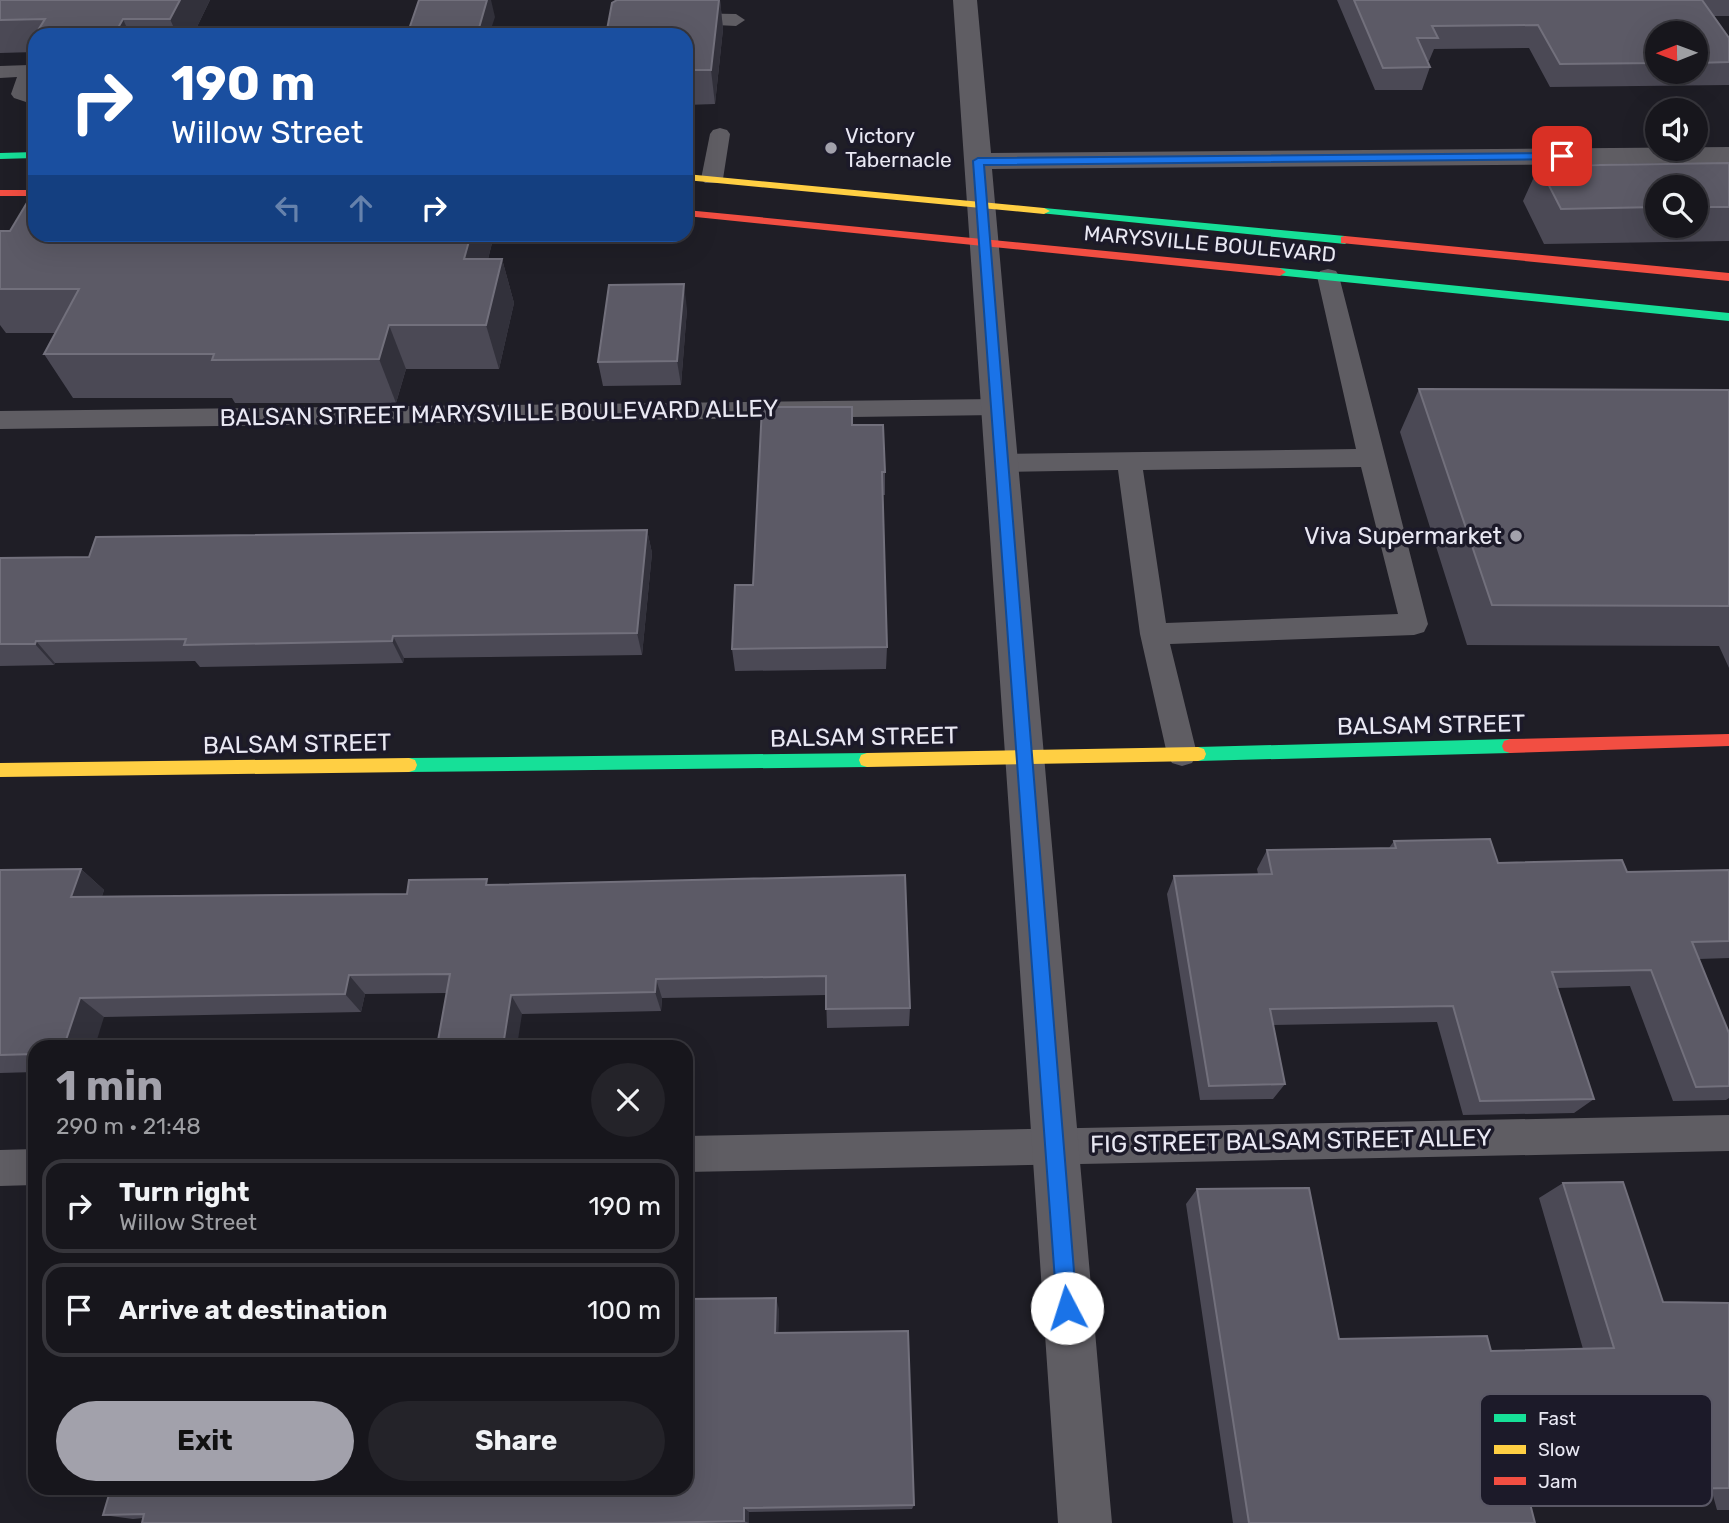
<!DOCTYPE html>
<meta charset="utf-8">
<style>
body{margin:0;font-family:Rubik,sans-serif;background:#242329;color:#f1f3f6;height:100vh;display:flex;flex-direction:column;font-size:26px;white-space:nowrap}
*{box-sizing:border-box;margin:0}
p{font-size:23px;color:#9e9fa3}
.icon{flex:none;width:38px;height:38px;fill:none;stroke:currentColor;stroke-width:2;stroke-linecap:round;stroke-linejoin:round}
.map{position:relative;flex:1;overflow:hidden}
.sheet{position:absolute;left:28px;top:1040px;width:665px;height:455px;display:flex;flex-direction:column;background:#17161c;border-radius:21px;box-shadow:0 7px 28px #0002,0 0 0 2px #36353b}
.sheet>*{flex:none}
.top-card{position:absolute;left:28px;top:28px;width:665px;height:214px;border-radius:21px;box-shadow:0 7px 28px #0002,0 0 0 2px #36353b;background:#1a4fa0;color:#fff;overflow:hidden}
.needle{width:46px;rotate:269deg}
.controls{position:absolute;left:1645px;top:21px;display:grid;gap:14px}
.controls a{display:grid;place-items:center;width:63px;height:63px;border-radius:50%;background:#17161c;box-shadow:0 7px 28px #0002,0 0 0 2px #36353b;font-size:35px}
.pin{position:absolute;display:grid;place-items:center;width:60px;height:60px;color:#fff;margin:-30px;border-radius:14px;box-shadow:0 4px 10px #0006}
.me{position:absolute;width:77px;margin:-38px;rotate:355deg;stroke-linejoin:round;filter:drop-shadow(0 0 5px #0008)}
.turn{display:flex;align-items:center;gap:24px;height:147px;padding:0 28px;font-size:32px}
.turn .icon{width:91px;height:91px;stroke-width:2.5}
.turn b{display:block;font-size:49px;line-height:60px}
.lanes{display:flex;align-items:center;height:66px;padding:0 28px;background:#0003;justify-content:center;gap:35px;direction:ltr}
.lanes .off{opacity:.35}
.round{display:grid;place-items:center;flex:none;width:74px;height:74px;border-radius:37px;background:#242329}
.head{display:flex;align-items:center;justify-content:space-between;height:119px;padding:0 28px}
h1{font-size:42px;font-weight:700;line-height:52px;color:#a2a1ab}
.button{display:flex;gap:14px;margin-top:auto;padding:14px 28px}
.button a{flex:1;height:80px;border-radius:42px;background:#a2a1ab;color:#111;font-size:28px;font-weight:700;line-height:80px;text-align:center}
.button a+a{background:#242329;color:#f1f3f6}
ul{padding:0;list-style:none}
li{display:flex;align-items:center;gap:21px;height:94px;margin:0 14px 10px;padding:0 14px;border:4px solid #36353b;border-radius:21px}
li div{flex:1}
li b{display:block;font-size:26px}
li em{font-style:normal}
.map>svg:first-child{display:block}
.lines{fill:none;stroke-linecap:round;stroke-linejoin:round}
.lane{fill:#5f5d63;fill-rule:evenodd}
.street{fill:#5f5d63;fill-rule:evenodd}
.fast{fill:#16e098;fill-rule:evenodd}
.slow{fill:#ffcf43;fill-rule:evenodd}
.jam{fill:#f24e42;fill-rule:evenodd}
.wall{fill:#4b4955;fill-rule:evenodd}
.shaded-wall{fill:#32313b}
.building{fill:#5c5a66;stroke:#72707c;stroke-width:2}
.route{fill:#1a73e8;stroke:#114b97;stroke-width:2}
.poi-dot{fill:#a2a1ab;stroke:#1c1a29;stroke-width:2.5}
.labels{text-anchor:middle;stroke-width:7;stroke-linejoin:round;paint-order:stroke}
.far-poi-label{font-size:21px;fill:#e9e8f3;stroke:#1c1a29;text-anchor:start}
.far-street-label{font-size:21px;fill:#e9e8f3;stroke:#1c1a29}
.street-label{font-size:24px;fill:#e9e8f3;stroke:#1c1a29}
.poi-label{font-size:24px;fill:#e9e8f3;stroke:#1c1a29;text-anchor:end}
.key{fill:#1c1a29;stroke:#5a5866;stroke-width:2}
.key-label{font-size:19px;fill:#e9e8f3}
</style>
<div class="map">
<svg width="1729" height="1523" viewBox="0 0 1729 1523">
<rect width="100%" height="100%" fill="#1f1e26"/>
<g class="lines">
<g class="lane">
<polygon points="683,13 736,14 745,20 736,26 676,23 674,19"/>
<polygon points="29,65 35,67 32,91 35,92 35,105 14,98 11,94 17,77 0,78 0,66"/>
<polygon points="720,128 727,130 730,134 723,179 719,183 705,183 701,179 710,134 713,130"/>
<path d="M 1328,269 L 1336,271 L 1339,276 L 1428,624 L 1424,632 L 1414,635 L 1170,644 L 1197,754 L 1192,763 L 1182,766 L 1172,763 L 1167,754 L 1140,634 L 1118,470 L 1002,472 L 993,469 L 989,463 L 993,457 L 1002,454 L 1356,449 L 1317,276 L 1320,271 ZM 1361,467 L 1398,614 L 1166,623 L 1143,470 Z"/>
<polygon points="997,399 1006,401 1009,407 1006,413 997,415 0,429 0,411"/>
<polygon points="1729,1115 1729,1151 686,1172 686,1136"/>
<polygon points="35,1149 35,1185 0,1186 0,1150"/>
</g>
<polygon class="street" points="953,0 977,0 991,153 1729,147 1729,163 992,169 1112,1523 1058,1523"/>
<g class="fast">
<polygon points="35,152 35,158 0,159 0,153"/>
<polygon points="1044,208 1345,236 1351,240 1345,244 1040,213 1038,211"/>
<polygon points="1280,268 1729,313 1729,321 1276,275 1276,269"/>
<polygon points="1510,739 1516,741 1518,746 1516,751 1510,753 1198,761 1192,759 1190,754 1192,749 1198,747"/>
<polygon points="867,753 873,755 875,760 873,765 867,767 409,772 403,770 401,765 403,760 409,758"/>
</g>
<g class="slow">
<polygon points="686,174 1044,208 1050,211 1044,214 686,180"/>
<polygon points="1198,747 1204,749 1206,754 1204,759 1198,761 867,767 861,765 859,760 861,755 867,753"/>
<polygon points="409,758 415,760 417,765 415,770 409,772 0,777 0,763"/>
</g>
<g class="jam">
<rect x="0" y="190" width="35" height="6"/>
<polygon points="686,210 1280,268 1286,272 1280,276 686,216"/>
<polygon points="1345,236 1729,273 1729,281 1341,243 1341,237"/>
<polygon points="1729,734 1729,746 1510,753 1504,751 1502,746 1504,741 1510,739"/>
</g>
</g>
<g class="wall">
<polygon points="0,0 210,0 193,35 35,35 35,52 0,53"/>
<polygon points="617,0 720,0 723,29 715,104 686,105 686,35 616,1"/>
<path d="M 1337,0 L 1729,0 L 1729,16 L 1714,16 L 1729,38 L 1729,85 L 1550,87 L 1529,48 L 1434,49 L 1429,61 L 1427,61 L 1430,67 L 1422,90 L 1375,90 ZM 1657,33 L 1696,33 L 1696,72 L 1657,72 Z"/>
<path d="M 1729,163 L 1729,241 L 1544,244 L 1523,201 L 1539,166 ZM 1657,187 L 1696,187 L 1696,226 L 1657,226 Z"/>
<polygon points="0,231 35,234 492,243 488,259 502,259 514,303 499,369 406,369 396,403 235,403 232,398 73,398 44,354 56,333 6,333 0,325"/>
<polygon points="687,309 681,385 603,386 598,362"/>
<polygon points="1419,389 1729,390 1729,668 1719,646 1467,645 1400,432"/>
<polygon points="853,425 885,472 885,495 883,495 887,647 886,669 735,671 732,649 753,585"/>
<polygon points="647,530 652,553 642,655 404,658 403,663 200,667 195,661 55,663 54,665 0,666 0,558 89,557"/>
<polygon points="1394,841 1498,863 1627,872 1729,870 1729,958 1699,959 1729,1033 1729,1098 1726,1100 1673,1101 1630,986 1557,988 1594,1099 1574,1113 1463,1115 1437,1022 1273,1025 1285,1084 1273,1099 1200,1100 1167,894 1174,876 1258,874 1257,869 1267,850 1389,848"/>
<polygon points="81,869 104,890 102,896 407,894 490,885 905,875 910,1008 909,1026 827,1028 826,995 662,998 661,1011 522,1014 446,993 365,994 361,1012 104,1017 35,1046 35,1072 0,1073 0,870"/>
<polygon points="1563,1183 1663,1302 1729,1303 1729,1510 1717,1510 1712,1492 1528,1496 1535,1523 1233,1523 1186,1204 1197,1189 1339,1339 1491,1351 1583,1349 1539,1198"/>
<polygon points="779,1309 778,1333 914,1505 912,1509 749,1512 749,1523 142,1523 143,1518 133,1519 103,1515 686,1488"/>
</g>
<g class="shaded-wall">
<polygon points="180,0 210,0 193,35 177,35 170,19"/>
<polygon points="487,0 491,0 495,17 489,35 477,35"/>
<polygon points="719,0 720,0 723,29 715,104 711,70"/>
<polygon points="123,19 130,35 114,35"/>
<polygon points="471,234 490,234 492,243 477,303 464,259"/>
<polygon points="502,259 514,303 499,369 486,325"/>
<polygon points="684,284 687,309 681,385 677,361"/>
<polygon points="389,325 406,369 396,403 379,359"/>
<polygon points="647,530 652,553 642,655 637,633"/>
<polygon points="393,636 404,658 403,663 392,641"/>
<polygon points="36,641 55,663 54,665 35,644"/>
<polygon points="81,869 104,890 95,918 71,897"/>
<polygon points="349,975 365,994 361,1012 345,994"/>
<polygon points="656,979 662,998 661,1011 655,992"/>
<polygon points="511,995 522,1014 517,1046 503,1046"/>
<polygon points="80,998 104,1017 95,1046 64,1046"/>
<polygon points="776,1298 779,1309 778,1343 775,1333"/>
<polygon points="744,1508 749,1512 749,1523 744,1521"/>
</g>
<g class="building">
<polygon points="0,0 180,0 170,19 123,19 114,35 35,35 35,43 30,43 45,19 0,20"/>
<polygon points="419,0 487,0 477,35 407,35"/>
<polygon points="617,0 719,0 711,70 686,70 686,35 606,35 612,3"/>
<polygon points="1354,0 1702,0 1729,38 1729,62 1696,63 1696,33 1657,33 1657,63 1560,64 1538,25 1432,26 1438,38 1417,38 1430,67 1383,68"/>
<polygon points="1729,163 1729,207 1696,207 1696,187 1657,187 1657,207 1561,209 1539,166"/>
<polygon points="34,191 35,191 35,234 471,234 464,259 502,259 486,325 389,325 379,359 212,360 214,354 44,354 79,289 0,289 0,231 10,231"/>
<polygon points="684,284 677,361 598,362 609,285"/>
<polygon points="1419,389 1729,390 1729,606 1492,605"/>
<polygon points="762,407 852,407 852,425 883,425 885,472 882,472 887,647 732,649 735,585 753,585"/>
<polygon points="647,530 637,633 393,636 392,641 184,645 186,639 36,641 35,644 0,644 0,558 89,557 96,537"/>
<polygon points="1490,839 1498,863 1622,860 1627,872 1729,870 1729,941 1692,942 1729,1033 1729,1086 1696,1087 1651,970 1552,972 1594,1099 1480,1101 1453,1006 1270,1009 1285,1084 1209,1086 1174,876 1272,874 1267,850 1396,848 1394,841"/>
<polygon points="81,869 71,897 407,894 409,880 487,879 486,885 905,875 910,1008 826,1009 826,976 656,979 655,992 511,995 503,1046 437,1046 450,974 349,975 345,994 80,998 64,1046 35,1046 35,1054 0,1055 0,870"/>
<polygon points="1623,1182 1663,1302 1729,1303 1729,1488 1527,1492 1535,1523 1249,1523 1197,1189 1309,1188 1339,1339 1487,1336 1491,1351 1614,1348 1563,1183"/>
<polygon points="776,1298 775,1333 908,1331 914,1505 744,1508 744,1521 652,1523 142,1523 144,1514 103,1515 111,1488 686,1488 686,1299"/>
</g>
<polygon class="route" points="1562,153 1566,154 1566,159 984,165 1077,1308 1074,1315 1067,1318 1060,1315 1057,1308 973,161 978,158"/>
<g class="poi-dot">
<circle cx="831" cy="148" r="7"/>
<circle cx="1516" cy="536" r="7"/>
</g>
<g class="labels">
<g class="far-poi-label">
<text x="845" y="143">Victory<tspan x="845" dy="24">Tabernacle</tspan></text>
</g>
<g class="far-street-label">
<text transform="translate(1210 244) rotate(5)" y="7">MARYSVILLE BOULEVARD</text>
</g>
<g class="street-label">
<text transform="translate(499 413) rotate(-1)" y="8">BALSAN STREET MARYSVILLE BOULEVARD ALLEY</text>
<text transform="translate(1431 725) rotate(-1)" y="8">BALSAM STREET</text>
<text transform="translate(864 737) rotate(-1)" y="8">BALSAM STREET</text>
<text transform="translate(297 744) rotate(-1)" y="8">BALSAM STREET</text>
<text transform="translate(1291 1141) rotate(-1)" y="8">FIG STREET BALSAM STREET ALLEY</text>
</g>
<g class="poi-label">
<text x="1502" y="544">Viva Supermarket</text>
</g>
</g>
<rect x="1480" y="1394" width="232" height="112" rx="10" class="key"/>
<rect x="1494" y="1414" width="32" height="8" fill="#16e098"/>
<rect x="1494" y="1445" width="32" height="9" fill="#ffcf43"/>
<rect x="1494" y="1477" width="32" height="8" fill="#f24e42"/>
<g class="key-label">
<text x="1538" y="1425">Fast</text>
<text x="1538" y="1456">Slow</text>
<text x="1538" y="1488">Jam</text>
</g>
</svg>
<div class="controls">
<a><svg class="needle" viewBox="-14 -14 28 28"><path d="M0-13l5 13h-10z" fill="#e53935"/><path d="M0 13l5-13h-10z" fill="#9e9fa3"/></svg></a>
<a><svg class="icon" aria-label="sound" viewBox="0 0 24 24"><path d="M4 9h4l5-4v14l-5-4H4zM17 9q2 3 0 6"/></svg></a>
<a><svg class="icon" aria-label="search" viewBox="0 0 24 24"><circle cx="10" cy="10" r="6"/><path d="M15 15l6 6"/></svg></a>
</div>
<div class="pin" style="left:1562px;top:156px;background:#d93025"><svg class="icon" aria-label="arrive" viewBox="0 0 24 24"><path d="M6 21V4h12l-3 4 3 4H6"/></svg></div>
<svg class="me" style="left:1067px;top:1308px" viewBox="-20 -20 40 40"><circle r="19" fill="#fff"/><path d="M0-13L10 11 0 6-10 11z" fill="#1a73e8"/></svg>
<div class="top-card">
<div class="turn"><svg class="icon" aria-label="right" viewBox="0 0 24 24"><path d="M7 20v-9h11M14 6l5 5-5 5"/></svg><div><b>190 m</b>Willow Street</div></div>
<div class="lanes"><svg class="icon off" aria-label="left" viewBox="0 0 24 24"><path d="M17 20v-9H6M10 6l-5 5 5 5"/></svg><svg class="icon off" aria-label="ahead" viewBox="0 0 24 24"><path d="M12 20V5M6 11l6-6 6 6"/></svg><svg class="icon" aria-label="right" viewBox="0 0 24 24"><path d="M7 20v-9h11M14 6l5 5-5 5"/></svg></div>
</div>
<section class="sheet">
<div class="head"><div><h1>1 min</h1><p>290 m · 21:48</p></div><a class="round"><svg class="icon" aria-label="close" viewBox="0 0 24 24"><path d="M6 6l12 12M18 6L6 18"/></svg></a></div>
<ul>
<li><svg class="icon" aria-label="right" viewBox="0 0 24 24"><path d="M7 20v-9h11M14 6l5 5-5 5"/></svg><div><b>Turn right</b><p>Willow Street</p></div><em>190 m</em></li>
<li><svg class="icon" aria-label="arrive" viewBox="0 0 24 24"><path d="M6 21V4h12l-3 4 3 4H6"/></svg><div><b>Arrive at destination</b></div><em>100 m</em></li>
</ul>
<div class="button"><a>Exit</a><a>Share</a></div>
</section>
</div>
